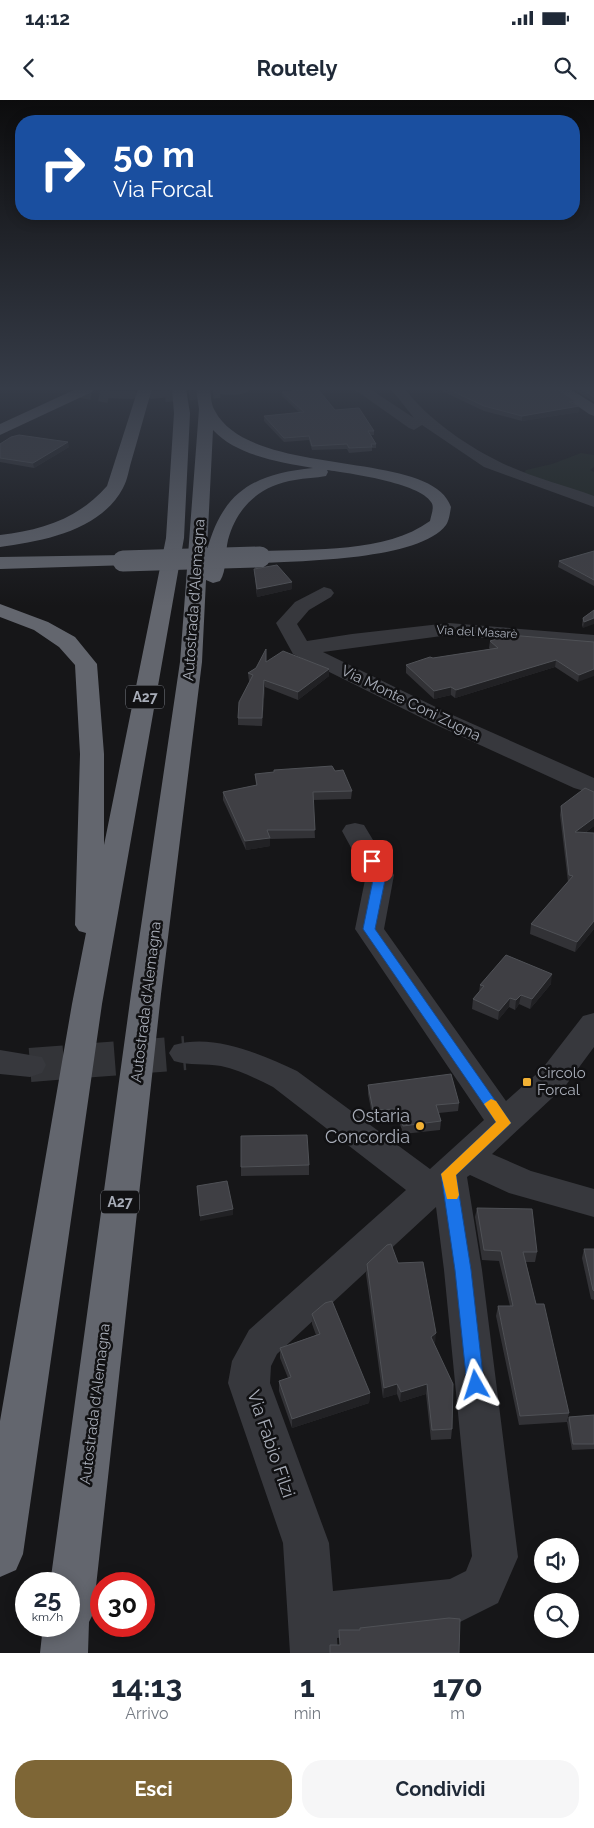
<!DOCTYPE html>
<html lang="it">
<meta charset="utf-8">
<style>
body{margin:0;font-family:Raleway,sans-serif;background:#f6f6f7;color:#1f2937;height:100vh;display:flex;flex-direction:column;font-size:19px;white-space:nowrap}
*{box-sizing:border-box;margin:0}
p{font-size:16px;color:#747a83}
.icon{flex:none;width:28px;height:28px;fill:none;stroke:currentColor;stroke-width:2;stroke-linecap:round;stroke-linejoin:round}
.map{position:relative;height:1553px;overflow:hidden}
.drawer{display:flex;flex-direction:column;background:#fff;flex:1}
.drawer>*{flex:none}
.banner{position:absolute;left:15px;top:15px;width:565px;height:105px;border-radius:20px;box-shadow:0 2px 12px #0003;background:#1a4fa0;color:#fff;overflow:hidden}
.buttons{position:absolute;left:534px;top:1438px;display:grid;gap:10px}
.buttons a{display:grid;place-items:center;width:45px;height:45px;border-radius:50%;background:#fff;box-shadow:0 2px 12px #0003;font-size:25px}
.speed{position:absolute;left:15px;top:1472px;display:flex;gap:10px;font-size:25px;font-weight:700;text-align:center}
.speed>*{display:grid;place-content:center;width:65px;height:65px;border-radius:50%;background:#fff;box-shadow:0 2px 12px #0003;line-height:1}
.speed small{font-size:12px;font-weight:400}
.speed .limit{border:8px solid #d22;background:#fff;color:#111}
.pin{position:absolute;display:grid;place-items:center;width:42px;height:42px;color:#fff;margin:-21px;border-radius:10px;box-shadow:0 2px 8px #0006}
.me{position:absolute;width:55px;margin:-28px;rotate:354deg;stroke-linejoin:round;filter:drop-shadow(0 0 4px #0008)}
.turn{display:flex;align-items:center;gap:18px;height:105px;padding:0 15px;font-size:22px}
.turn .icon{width:65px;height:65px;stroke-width:2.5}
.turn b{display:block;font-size:35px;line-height:42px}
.eta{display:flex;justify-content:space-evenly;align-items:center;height:85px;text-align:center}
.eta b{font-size:30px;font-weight:700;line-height:35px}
.button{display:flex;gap:10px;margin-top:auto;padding:10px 15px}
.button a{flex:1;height:58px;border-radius:20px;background:#7e6636;color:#fff;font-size:20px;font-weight:700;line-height:58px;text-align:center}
.button a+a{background:#f6f6f7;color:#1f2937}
.status{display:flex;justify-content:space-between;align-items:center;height:35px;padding:0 25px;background:#fff;direction:ltr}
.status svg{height:14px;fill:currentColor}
header{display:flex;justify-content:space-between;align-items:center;height:65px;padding:0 15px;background:#fff;font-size:22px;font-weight:700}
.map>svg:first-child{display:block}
.green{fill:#1c231d}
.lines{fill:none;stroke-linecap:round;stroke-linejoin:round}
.minor-tunnel-far1{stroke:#333438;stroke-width:16;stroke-dasharray:16 8;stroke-linecap:butt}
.minor-tunnel{stroke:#333438;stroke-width:34;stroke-dasharray:34 17;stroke-linecap:butt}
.minor{fill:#37383d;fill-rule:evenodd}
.major{fill:#53555c;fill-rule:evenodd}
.highway{fill:#63666e;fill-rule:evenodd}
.highway-bridge{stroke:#63666e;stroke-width:21}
.wall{fill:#323236}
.shaded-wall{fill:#212124}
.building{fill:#3f3f44;stroke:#4f5156}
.route{fill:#1a73e8;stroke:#114b97}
.slow{fill:#f59e0b}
.poi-dot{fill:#f2b134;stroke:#111113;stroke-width:2}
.labels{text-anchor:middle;stroke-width:5;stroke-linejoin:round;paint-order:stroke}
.far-street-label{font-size:12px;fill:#a8adb8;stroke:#111113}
.shield{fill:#111113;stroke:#7b7e86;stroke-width:1}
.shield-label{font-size:14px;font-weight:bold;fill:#a8adb8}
.street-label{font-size:15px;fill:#a8adb8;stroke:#111113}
.poi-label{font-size:15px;fill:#a8adb8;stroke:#111113;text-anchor:start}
.near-poi-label{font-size:18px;fill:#a8adb8;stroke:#111113;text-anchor:end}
.near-street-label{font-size:18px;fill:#a8adb8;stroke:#111113}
</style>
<div class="status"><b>14:12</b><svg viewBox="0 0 49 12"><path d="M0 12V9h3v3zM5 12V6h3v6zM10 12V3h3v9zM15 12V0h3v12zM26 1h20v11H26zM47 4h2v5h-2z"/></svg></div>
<header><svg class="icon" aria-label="back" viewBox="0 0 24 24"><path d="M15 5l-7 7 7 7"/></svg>Routely<svg class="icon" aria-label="search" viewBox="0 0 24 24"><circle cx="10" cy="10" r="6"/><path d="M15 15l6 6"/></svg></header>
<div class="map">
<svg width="594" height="1553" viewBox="0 0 594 1553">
<rect width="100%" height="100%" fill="#161618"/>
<polygon class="green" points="581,353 594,355 594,367 590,370 594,372 594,398 523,375 526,370 552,364"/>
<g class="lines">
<g class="minor-tunnel-far1">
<polyline points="76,289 109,295"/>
<polyline points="165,294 220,290"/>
</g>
<polyline class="minor-tunnel" points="30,965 185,953"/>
<g class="minor">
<path d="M 214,289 L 251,289 C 245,297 224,295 215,293 Z"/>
<path d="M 354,289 L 370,289 L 414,318 L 391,289 L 405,289 C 426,317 464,344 496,360 C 524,375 563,385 594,396 L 594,407 L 484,367 L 422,325 L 414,330 L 409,328 Z"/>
<polygon points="165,290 172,294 170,297 151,299 144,295 146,292"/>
<polygon points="109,291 133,291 140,295 133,299 104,298 102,295 104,292"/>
<polygon points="324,487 331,489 334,493 331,497 309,510 297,524 307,541 352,534 449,523 594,535 594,547 449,535 323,552 448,613 594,678 594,694 574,688 432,623 293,554 276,523 295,502"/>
<path d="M 355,723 L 364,725 L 394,775 L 384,829 L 506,1001 L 542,969 L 583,916 L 594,913 L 594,947 L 566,985 L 492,1054 L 531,1071 L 594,1089 L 594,1117 L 509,1093 L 470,1075 L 467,1077 L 482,1170 L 518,1457 L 498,1503 L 454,1525 L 337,1538 L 338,1553 L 290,1553 L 283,1443 L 228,1283 L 232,1261 L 249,1230 L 406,1090 L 273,987 C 257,979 239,970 221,966 C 205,963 190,966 174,961 L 169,953 L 174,945 C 214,933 260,954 297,971 L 430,1069 L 484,1020 L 355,829 L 366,775 L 342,731 L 346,725 ZM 436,1107 L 444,1170 L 472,1456 L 466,1471 L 450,1479 L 333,1491 L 329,1443 L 270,1283 L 271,1266 L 277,1254 Z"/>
<polygon points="0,950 42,957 46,965 42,973 30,977 0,974"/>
</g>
<polygon class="major" points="553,289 570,289 594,304 594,316 589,314"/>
<g class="highway">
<polygon points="76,289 94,289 92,292 0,335 0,324"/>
<path d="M 138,289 L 152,289 C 145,312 139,335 132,359 C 129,368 128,379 123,388 C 100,431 43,441 0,447 L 0,435 C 42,430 78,419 107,386 Z"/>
<polygon points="172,289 186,289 190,313 184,438 102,904 23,1454 16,1470 0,1477 0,1321 72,904 86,833 79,831 75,825 80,654 75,565 59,547 34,530 0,517 0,504 48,522 75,537 97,564 104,654 104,745 166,438 174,313"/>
<path d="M 196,289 L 210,289 C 211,296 211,305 215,311 C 252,380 432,348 451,407 C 450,413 449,421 446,425 C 420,460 301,461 260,463 L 253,461 L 251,457 L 253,453 L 260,451 C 313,449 386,453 430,421 C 431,415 435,407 431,402 C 420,383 348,373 327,370 L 328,372 L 326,376 C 316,378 305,378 295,380 C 261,385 237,406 228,440 C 225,452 227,471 220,481 L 213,483 L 206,480 L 202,562 L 161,894 L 93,1514 L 89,1522 L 88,1553 L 40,1553 L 43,1526 L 69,1526 L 69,1484 L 50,1484 L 131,894 L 180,562 L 199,309 ZM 213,330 C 237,356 280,362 313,368 C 254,374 223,391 207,450 Z"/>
<polygon points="123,455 130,457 133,461 130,465 0,469 0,457"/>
</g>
<polyline class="highway-bridge" points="123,461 260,457"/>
</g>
<g class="wall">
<polygon points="440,289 557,289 575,304 579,312 522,321 484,311 440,290"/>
<polygon points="573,289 594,289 594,302"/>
<polygon points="282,292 335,310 374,331 374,335 371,335 376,344 376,348 372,348 372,351 349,353 347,349 312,350 309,340 284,342 264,321 264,316 300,313 282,296"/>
<polygon points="0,344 69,347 34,368 0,362"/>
<polygon points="594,451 594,486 558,467 559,461"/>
<polygon points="254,469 292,482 292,489 257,497"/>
<polygon points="594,510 583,528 582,525 583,518"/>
<polygon points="490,541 594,542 578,582 555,567 455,598 451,595 434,599 406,573 406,565 433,558 490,549 489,548"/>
<polygon points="266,562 329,569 329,576 298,600 265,587 262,626 238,625 238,618 250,581 249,581 248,573"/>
<polygon points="335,671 352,691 351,699 313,700 315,738 270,739 270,746 246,750 223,700 223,692 256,685 255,674"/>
<polygon points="561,706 594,726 585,733 594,829 575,852 530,834 531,824 568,782 560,715"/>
<polygon points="551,884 530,909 519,904 515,910 509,907 498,920 472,909 473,899 479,892 480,885"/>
<polygon points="368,985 459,1003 458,1011 439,1013 441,1021 440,1030 403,1034 398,1017 373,1019 368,994"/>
<polygon points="309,1065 309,1075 241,1076 241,1067"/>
<polygon points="477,1108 537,1152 535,1162 526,1162 536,1204 569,1313 567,1322 519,1325 496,1216 498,1206 510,1206 499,1161 482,1160 475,1117"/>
<polygon points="584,1149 594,1149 594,1200 591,1199 582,1158"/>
<polygon points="398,1163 434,1244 452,1329 451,1339 431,1340 426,1294 400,1302 397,1294 383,1298 366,1174 367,1164"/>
<polygon points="312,1214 370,1293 369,1303 292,1328 279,1291 279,1281 288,1278 280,1258 280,1248 316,1235 312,1224"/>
<polygon points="594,1315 594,1349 572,1350 567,1322 569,1317"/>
</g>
<g class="shaded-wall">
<polygon points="579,306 579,312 522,321 522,316"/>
<polygon points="68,342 69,347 34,368 33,363"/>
<polygon points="292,482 292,489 257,497 257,489"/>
<polygon points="594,518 594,524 583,528 584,522"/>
<polygon points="556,560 555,567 455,598 456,590"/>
<polygon points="329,569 329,576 298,600 298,592"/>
<polygon points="594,569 594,576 578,582 579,575"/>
<polygon points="264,580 265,587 262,626 262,618"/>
<polygon points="451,587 451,595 434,599 434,591"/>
<polygon points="594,718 594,726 574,741 575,732"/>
<polygon points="270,738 270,746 246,750 245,741"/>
<polygon points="594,821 594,829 575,852 577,842"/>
<polygon points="552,874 551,884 530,909 532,899"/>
<polygon points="521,895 519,904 515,910 516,900"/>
<polygon points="510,898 509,907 498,920 499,911"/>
<polygon points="233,1109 233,1115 200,1121 200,1116"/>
<polygon points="436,1233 435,1244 431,1237"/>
<polygon points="397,1284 397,1294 383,1298 384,1288"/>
<polygon points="427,1284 426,1294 400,1302 401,1292"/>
<polygon points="370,1293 369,1303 292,1328 292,1319"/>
</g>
<g class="building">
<polygon points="310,289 318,289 335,310 359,308 374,331 368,331 376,344 371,344 372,347 349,348 347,344 312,346 309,336 284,338 264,316 304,312 282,292"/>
<polygon points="448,289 557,289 575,301 569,302 579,306 522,316 484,306"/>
<polygon points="582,289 594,289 594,297"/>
<polygon points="19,335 68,342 33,363 0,358 0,344 11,337"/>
<polygon points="594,451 594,480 559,461"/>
<polygon points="277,465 292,482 257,489 254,469"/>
<polygon points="594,510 594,518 584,522 583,518"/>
<polygon points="509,535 594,542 594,569 579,575 556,560 456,590 451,587 434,591 406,565 430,557 433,558 498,548 490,541"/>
<polygon points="266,549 266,562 283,551 329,569 298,592 264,580 262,618 238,618 239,602 253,575 248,573 256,568"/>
<polygon points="332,666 335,671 343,670 352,691 313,692 315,730 267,730 270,738 245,741 223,692 257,685 255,674 274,672 274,670"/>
<polygon points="585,688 594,692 594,718 575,732 594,733 594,821 577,842 531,824 573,776 569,775 561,706"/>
<polygon points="506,855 552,874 532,899 521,895 516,900 510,898 499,911 473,899 484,886 480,885"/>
<polygon points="451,974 459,1003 436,1005 441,1021 403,1026 398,1009 373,1010 368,985"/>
<polygon points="307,1035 309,1065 241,1067 241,1036"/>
<polygon points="227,1081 233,1109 200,1116 197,1086"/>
<polygon points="477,1108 532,1109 537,1152 523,1152 536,1204 544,1204 569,1313 520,1316 498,1206 513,1206 501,1151 484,1150"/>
<polygon points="391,1144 398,1163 423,1162 436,1233 431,1237 453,1284 452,1329 432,1330 427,1284 401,1292 397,1284 384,1288 367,1164 387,1145"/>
<polygon points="584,1149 594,1149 594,1191 593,1190"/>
<polygon points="332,1201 370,1293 292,1319 279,1281 291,1277 280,1248 320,1234 312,1214 325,1203"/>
<polygon points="594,1315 594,1344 573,1344 569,1317"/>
<polygon points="449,1518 460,1519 459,1553 330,1553 330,1545 340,1545 339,1530 360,1530 360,1528"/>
</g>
<linearGradient id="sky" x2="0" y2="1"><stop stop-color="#0c0c0d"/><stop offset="0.57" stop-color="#363c48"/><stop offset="1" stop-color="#363c48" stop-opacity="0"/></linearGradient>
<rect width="594" height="506" fill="url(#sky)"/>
<polygon class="route" points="372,757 376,758 386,775 375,829 511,1023 456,1075 471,1170 484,1285 482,1290 476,1293 470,1290 467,1285 455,1170 441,1074 496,1022 363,829 374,775 366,761"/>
<polygon class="slow" points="491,999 496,1001 511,1023 456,1075 459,1095 457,1099 447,1099 441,1074 496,1022 484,1004"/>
<g class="poi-dot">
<rect x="522" y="977" width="10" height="10" rx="2.5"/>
<circle cx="420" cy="1026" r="5"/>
</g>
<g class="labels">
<g class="far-street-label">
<text transform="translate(477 532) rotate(3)" y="4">Via del Masarè</text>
</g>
<g class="shield">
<rect x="126" y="585.5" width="38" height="23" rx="4"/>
<rect x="101" y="1090.5" width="38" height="23" rx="4"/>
</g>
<g class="shield-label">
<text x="145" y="602">A27</text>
<text x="120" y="1107">A27</text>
</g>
<g class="street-label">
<text transform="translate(194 500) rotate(-86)" y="5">Autostrada d'Alemagna</text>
<text transform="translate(411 603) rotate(26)" y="5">Via Monte Coni Zugna</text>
<text transform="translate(146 902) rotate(-83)" y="5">Autostrada d'Alemagna</text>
<text transform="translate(95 1304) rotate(-83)" y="5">Autostrada d'Alemagna</text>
</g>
<g class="poi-label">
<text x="537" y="978">Circolo<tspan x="537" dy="17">Forcal</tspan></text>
</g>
<g class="near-poi-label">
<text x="410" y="1022">Ostaria<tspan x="410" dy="21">Concordia</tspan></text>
</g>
<g class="near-street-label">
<text transform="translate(271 1344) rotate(71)" y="6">Via Fabio Filzi</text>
</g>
</g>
</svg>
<div class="buttons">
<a><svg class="icon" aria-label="sound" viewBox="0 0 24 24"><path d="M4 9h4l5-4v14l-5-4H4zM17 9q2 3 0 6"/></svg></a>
<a><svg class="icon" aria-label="search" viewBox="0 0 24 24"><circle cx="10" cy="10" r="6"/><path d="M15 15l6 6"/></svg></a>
</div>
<div class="speed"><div>25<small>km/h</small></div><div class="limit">30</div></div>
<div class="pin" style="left:372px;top:761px;background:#d93025"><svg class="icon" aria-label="arrive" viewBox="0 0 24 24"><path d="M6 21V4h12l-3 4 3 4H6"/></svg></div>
<svg class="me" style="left:476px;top:1285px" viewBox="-20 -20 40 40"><path d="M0-17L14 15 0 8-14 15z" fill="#1a73e8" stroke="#fff" stroke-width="4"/></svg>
<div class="banner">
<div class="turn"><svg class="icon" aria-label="right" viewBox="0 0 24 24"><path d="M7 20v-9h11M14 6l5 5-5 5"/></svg><div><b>50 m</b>Via Forcal</div></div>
</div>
</div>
<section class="drawer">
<div class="eta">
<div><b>14:13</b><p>Arrivo</p></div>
<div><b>1</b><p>min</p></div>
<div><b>170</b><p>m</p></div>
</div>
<div class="button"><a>Esci</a><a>Condividi</a></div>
</section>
